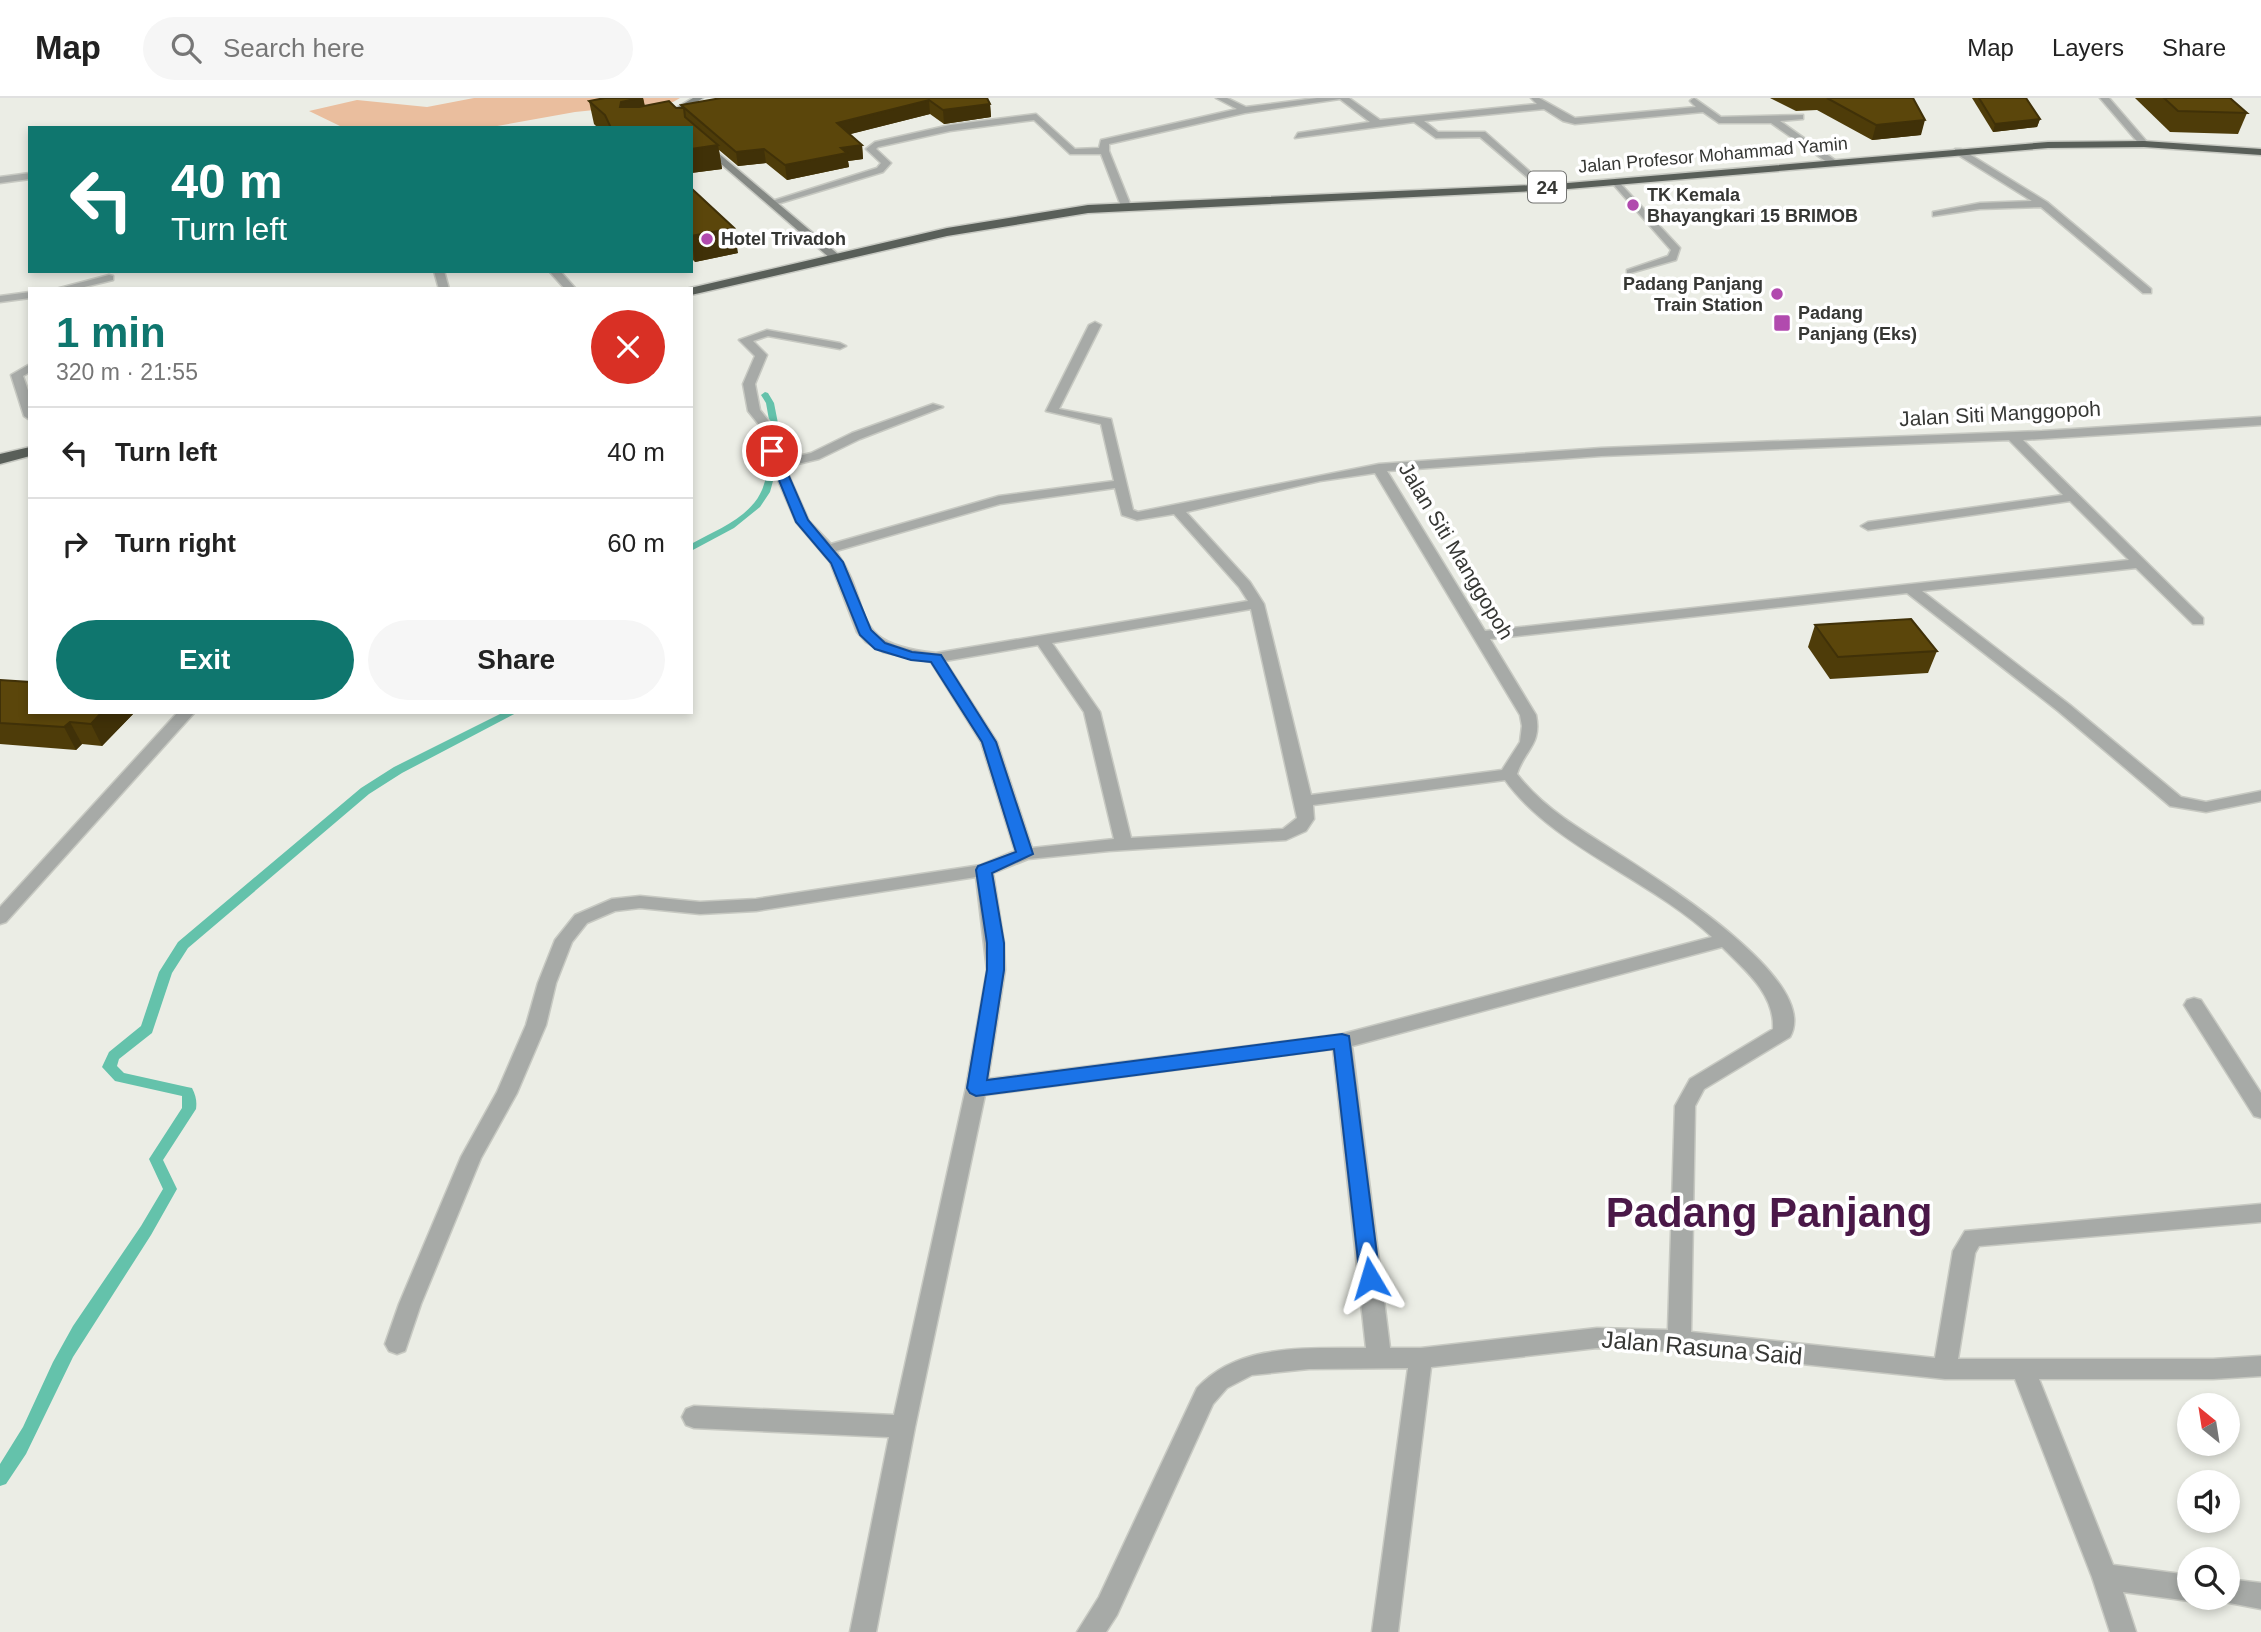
<!DOCTYPE html>
<meta charset="utf-8">
<style>
body{margin:0;font-family:Helvetica,sans-serif;background:#f6f6f6;color:#222;height:100vh;display:flex;flex-direction:column;font-size:26px;white-space:nowrap}
*{box-sizing:border-box;margin:0}
p{font-size:23px;color:#767676}
.icon{flex:none;width:38px;height:38px;fill:none;stroke:currentColor;stroke-width:2;stroke-linecap:round;stroke-linejoin:round}
.map{position:relative;flex:1;overflow:hidden}
.drawer{position:absolute;left:28px;top:189px;width:665px;height:427px;display:flex;flex-direction:column;background:#fff;border-radius:0px;box-shadow:0 4px 10px #0003}
.drawer>*{flex:none}
.top-card{position:absolute;left:28px;top:28px;width:665px;height:147px;border-radius:0px;box-shadow:0 4px 10px #0003;background:#0f766e;color:#fff;overflow:hidden}
.needle{width:46px;rotate:330deg}
.fabs{position:absolute;left:2177px;top:1295px;display:grid;gap:14px}
.fabs a{display:grid;place-items:center;width:63px;height:63px;border-radius:50%;background:#fff;box-shadow:0 4px 10px #0003;font-size:35px}
.pin{position:absolute;display:grid;place-items:center;width:60px;height:60px;color:#fff;margin:-30px;border:4px solid #fff;border-radius:50%;box-shadow:0 2px 7px #0007}
.me{position:absolute;width:77px;margin:-38px;rotate:353deg;stroke-linejoin:round;filter:drop-shadow(0 0 5px #0008)}
.turn{display:flex;align-items:center;gap:24px;height:147px;padding:0 28px;font-size:32px}
.turn .icon{width:91px;height:91px;stroke-width:2.5}
.turn b{display:block;font-size:49px;line-height:60px}
.round{display:grid;place-items:center;flex:none;width:74px;height:74px;border-radius:37px;background:#f6f6f6}
.summary{display:flex;align-items:center;justify-content:space-between;height:119px;padding:0 28px}
h1{font-size:42px;font-weight:700;line-height:52px;color:#0f766e}
.button{display:flex;gap:14px;margin-top:auto;padding:14px 28px}
.button a{flex:1;height:80px;border-radius:42px;background:#0f766e;color:#fff;font-size:28px;font-weight:700;line-height:80px;text-align:center}
.button a+a{background:#f6f6f6;color:#222}
ul{padding:0;list-style:none}
li{display:flex;align-items:center;gap:21px;height:91px;padding:0 28px;border-top:2px solid #e0e0e0}
li div{flex:1}
li b{display:block;font-size:26px}
li em{font-style:normal}
header{display:flex;align-items:center;gap:42px;box-sizing:border-box;height:98px;padding:0 35px;background:#fff;border-bottom:2px solid #e0e0e0}
header strong{font-size:33px}
nav{display:flex;gap:38px;margin-inline-start:auto;font-size:24px}
.search{width:490px;height:63px;background:#f6f6f6;display:flex;align-items:center;gap:18px;box-sizing:border-box;padding:0 24px;border-radius:38px;color:#767676;font-size:26px}
.map>svg:first-child{display:block}
.green{fill:#eabe9e}
.lines{fill:none;stroke-linecap:round;stroke-linejoin:round}
.stream{fill:#64c2ab;fill-rule:evenodd}
.street-casing{stroke:#c7c9c2;stroke-width:3}
.secondary-casing{stroke:#c7c9c2;stroke-width:3}
.highway-casing{stroke:#c7c9c2;stroke-width:3}
.street{fill:#a7aaa7;fill-rule:evenodd}
.secondary{fill:#858985;fill-rule:evenodd}
.highway{fill:#595f59;fill-rule:evenodd}
.wall{fill:#4e3c09}
.shaded-wall{fill:#403108}
.building{fill:#5b460b;stroke:#403108;stroke-width:2}
.route{fill:#1a73e8;stroke:#114b97;stroke-width:2}
.poi-dot{fill:#b14aae;stroke:#fff;stroke-width:2.5}
.labels{text-anchor:middle;stroke-width:7;stroke-linejoin:round;paint-order:stroke}
.far-street-label{font-size:18px;fill:#363734;stroke:#fff}
.far-poi-label{font-size:18px;font-weight:bold;fill:#363734;stroke:#fff;text-anchor:start}
.shield{fill:#fff;stroke:#727371;stroke-width:2}
.shield-label{font-size:19px;font-weight:bold;fill:#363734}
.street-label{font-size:21px;fill:#363734;stroke:#fff}
.near-street-label{font-size:24px;fill:#363734;stroke:#fff}
.near-town-label{font-size:42px;font-weight:bold;fill:#4a1848;stroke:#fff}
</style>
<header>
<strong>Map</strong>
<div class="search"><svg class="icon" aria-label="search" viewBox="0 0 24 24"><circle cx="10" cy="10" r="6"/><path d="M15 15l6 6"/></svg>Search here</div>
<nav><a>Map</a><a>Layers</a><a>Share</a></nav>
</header>
<div class="map">
<svg width="2261" height="1534" viewBox="0 0 2261 1534">
<rect width="100%" height="100%" fill="#ebede5"/>
<polygon class="green" points="474,0 680,0 673,4 575,14 486,30 335,30 340,28 309,13 357,2 427,9"/>
<g class="lines">
<g class="stream">
<path d="M 765,294 L 768,295 L 774,305 L 785,361 L 776,372 L 770,394 L 760,409 L 734,430 L 691,453 L 691,446 C 714,433 747,421 760,396 C 767,383 765,373 776,361 L 766,305 L 761,297 Z"/>
<path d="M 504,614 L 518,614 L 402,675 L 369,696 L 188,850 L 172,875 L 152,935 L 119,961 L 117,968 L 124,975 L 187,989 L 192,990 C 196,998 197,1003 196,1011 L 163,1062 L 177,1091 L 151,1137 L 73,1259 L 26,1356 L 6,1386 L 0,1388 L 0,1366 L 23,1329 L 53,1264 L 73,1228 L 141,1128 L 163,1091 L 149,1061 L 182,1010 L 182,998 L 115,983 L 102,969 L 109,954 L 141,928 L 159,874 L 178,844 L 361,690 L 394,669 Z"/>
</g>
<defs>
<g id="street">
<polygon points="1216,0 1227,0 1246,9 1317,0 1349,0 1380,22 1537,6 1531,0 1539,0 1575,20 1696,9 1690,3 1694,0 1721,19 1803,17 1803,21 1780,23 1839,65 1831,67 1771,25 1719,25 1703,14 1575,26 1563,23 1544,11 1424,23 1438,34 1485,34 1545,87 1547,89 1542,92 1480,39 1436,40 1414,24 1295,40 1298,35 1370,24 1340,1 1245,15 1109,46 1109,53 1131,108 1126,111 1121,108 1101,56 1070,56 1034,22 950,33 878,49 876,51 891,65 883,74 777,106 769,104 877,70 881,65 866,51 875,44 950,27 1036,16 1075,51 1099,50 1101,42 1237,11"/>
<polygon points="2100,0 2109,0 2147,44 2147,48 2141,48"/>
<polygon points="1955,51 1961,51 2047,104 2151,191 2151,195 2143,195 2041,109 1980,111 1933,118 1933,114 1980,105 2032,103 1955,55"/>
<polygon points="30,75 30,81 0,85 0,79"/>
<polygon points="1616,81 1680,150 1676,162 1627,176 1627,172 1668,158 1671,152 1613,86 1611,84"/>
<polygon points="434,173 444,173 449,191 439,191"/>
<polygon points="549,173 560,173 576,191 565,191"/>
<polygon points="109,177 113,178 113,182 76,191 56,191"/>
<polygon points="30,194 30,200 0,204 0,198"/>
<path d="M 1095,224 L 1101,227 L 1059,311 L 1111,321 L 1133,412 L 1138,414 L 1379,366 L 1601,350 L 2042,333 L 2261,319 L 2261,327 L 2023,342 L 2203,520 L 2203,526 L 2193,526 L 2136,470 L 1922,493 L 2070,607 L 2181,699 L 2206,704 L 2261,693 L 2261,703 L 2206,714 L 2170,708 L 2058,613 L 1907,495 L 1490,541 L 1536,617 C 1542,647 1525,651 1517,676 C 1530,693 1546,707 1564,720 C 1606,751 1827,873 1790,939 L 1704,991 L 1695,1008 L 1691,1234 L 1935,1260 L 1953,1153 L 1965,1133 L 2261,1106 L 2261,1124 L 1979,1148 L 1975,1155 L 1958,1261 L 2213,1261 L 2261,1258 L 2261,1278 L 2213,1281 L 2039,1281 L 2113,1467 L 2189,1477 L 2189,1500 L 2197,1500 L 2189,1503 L 2123,1494 L 2136,1534 L 2110,1534 L 2092,1479 L 2015,1281 L 1945,1281 L 1679,1253 L 1597,1250 L 1431,1269 L 1398,1534 L 1372,1534 L 1408,1270 L 1309,1271 L 1252,1277 L 1227,1290 L 1213,1306 L 1117,1517 L 1106,1534 L 1077,1534 L 1099,1499 L 1197,1290 C 1240,1244 1307,1251 1366,1250 L 1333,951 L 985,997 L 915,1329 L 876,1534 L 850,1534 L 889,1339 L 694,1330 L 686,1327 L 682,1319 L 686,1311 L 694,1308 L 894,1317 L 966,990 L 987,872 L 976,779 L 756,813 L 700,816 L 640,810 L 615,813 L 587,825 L 572,844 L 556,885 L 546,927 L 517,995 L 481,1060 L 421,1206 L 405,1253 L 397,1256 L 389,1253 L 385,1246 L 399,1206 L 461,1059 L 497,994 L 526,927 L 538,885 L 555,842 L 575,817 L 612,801 L 640,798 L 700,804 L 756,801 L 981,767 L 1015,753 L 981,644 L 931,564 L 883,554 L 866,544 L 857,534 L 830,464 L 796,424 L 768,359 L 764,333 L 748,313 L 743,286 L 755,258 L 739,242 L 767,232 L 840,245 L 846,248 L 840,251 L 768,238 L 753,243 L 767,257 L 755,286 L 760,312 L 776,332 L 782,362 L 811,355 L 852,335 L 933,306 L 943,309 L 860,341 L 819,361 L 785,369 L 809,423 L 831,446 L 999,398 L 1114,383 L 1101,326 L 1046,313 L 1089,227 ZM 2009,342 L 2063,397 L 1868,424 L 1861,428 L 1868,432 L 2070,403 L 2129,462 L 1485,533 L 1387,373 L 1601,358 ZM 1375,375 L 1520,617 L 1522,628 L 1520,644 L 1502,672 L 1311,697 L 1264,506 L 1250,484 L 1186,414 L 1320,383 ZM 1115,390 L 1122,417 L 1137,422 L 1174,416 L 1239,489 L 1248,503 L 936,555 C 843,545 877,512 836,453 L 1000,406 ZM 1251,511 L 1297,720 L 1283,731 L 1131,740 L 1100,614 L 1052,545 ZM 1038,547 L 1084,614 L 1114,741 L 1032,750 L 997,644 L 945,563 ZM 1505,682 C 1552,748 1651,782 1712,839 L 1342,936 L 988,981 L 1005,872 L 1004,845 L 993,775 L 1028,761 L 1109,753 L 1286,742 L 1306,733 L 1314,721 L 1313,707 ZM 1722,849 C 1745,872 1775,896 1773,931 L 1690,981 L 1675,1008 L 1668,1232 L 1597,1230 L 1421,1250 L 1390,1250 L 1352,948 Z"/>
<polygon points="30,266 30,274 23,278 30,298 30,322 24,318 11,277"/>
<polygon points="178,614 195,614 6,824 0,826 0,809"/>
<polygon points="2194,900 2201,902 2261,995 2261,1020 2254,1018 2184,907 2187,902"/>
<polygon points="2228,1481 2261,1485 2261,1511 2219,1503 2217,1500 2228,1500"/>
</g>
<g id="secondary">
<polygon points="693,0 703,0 683,13 681,24 675,24 676,10"/>
<polygon points="691,32 839,157 839,161 831,161 691,40"/>
</g>
<g id="highway">
<polygon points="2144,43 2261,51 2261,57 2144,49 2048,50 1556,92 1088,115 947,138 691,197 691,191 686,191 947,130 1088,107 1556,86 2048,44"/>
<polygon points="30,349 30,358 0,366 0,356"/>
</g>
</defs>
<use href="#street" class="street-casing"/>
<use href="#secondary" class="secondary-casing"/>
<use href="#highway" class="highway-casing"/>
<use href="#street" class="street"/>
<use href="#secondary" class="secondary"/>
<use href="#highway" class="highway"/>
</g>
<g class="wall">
<polygon points="605,0 643,0 645,8 676,10 682,10 681,7 987,0 990,6 991,19 944,26 930,16 850,36 862,47 863,61 848,63 849,69 787,82 766,65 738,68 719,52 722,71 691,75 691,30 598,30 594,26 589,3"/>
<polygon points="1770,0 1913,0 1921,37 1872,42 1817,12 1796,13"/>
<polygon points="1972,0 2026,0 2040,21 2037,29 1993,34"/>
<polygon points="2135,0 2230,0 2247,15 2238,36 2170,34"/>
<polygon points="691,90 738,155 695,164 691,160"/>
<polygon points="1815,527 1937,553 1928,575 1830,581 1808,549"/>
<polygon points="0,582 30,614 135,614 102,648 82,646 76,652 0,646"/>
</g>
<g class="shaded-wall">
<polygon points="639,0 643,0 647,22 620,9 621,4"/>
<polygon points="929,2 930,16 839,39 837,25"/>
<polygon points="990,6 991,19 944,26 943,12"/>
<polygon points="2040,21 2037,29 1993,34 1995,26"/>
<polygon points="1925,22 1921,37 1872,42 1876,27"/>
<polygon points="718,47 722,71 691,75 691,51"/>
<polygon points="862,47 863,61 848,63 849,69 787,82 785,67 841,50"/>
<polygon points="764,51 766,65 738,68 736,54"/>
<polygon points="734,130 738,155 695,164 691,138"/>
<polygon points="102,614 135,614 102,648 91,626"/>
<polygon points="70,624 82,646 76,652 64,629"/>
</g>
<g class="building">
<polygon points="605,0 639,0 621,4 620,9 639,9 669,3 676,10 684,10 685,19 718,47 691,51 691,30 611,30 605,17 589,3"/>
<polygon points="721,0 987,0 990,6 943,12 929,2 837,25 862,47 841,50 847,55 785,67 764,51 736,54 681,7"/>
<polygon points="1827,0 1913,0 1925,22 1876,27"/>
<polygon points="1979,0 2026,0 2040,21 1995,26"/>
<polygon points="2164,0 2230,0 2247,15 2178,13"/>
<polygon points="691,90 734,130 691,138"/>
<polygon points="1911,521 1937,553 1838,559 1815,527"/>
<polygon points="0,582 30,584 30,614 102,614 91,626 70,624 64,629 0,625"/>
</g>
<polygon class="route" points="772,350 778,353 808,422 843,464 871,532 885,545 912,554 941,557 996,644 1033,756 992,775 1004,845 1004,872 987,982 1342,936 1349,938 1380,1180 1377,1186 1370,1189 1363,1186 1360,1180 1334,951 976,998 970,995 967,990 987,872 987,845 976,772 978,768 1016,754 982,644 931,564 911,562 875,551 860,537 831,465 796,424 767,353"/>
<g class="poi-dot">
<circle cx="1633" cy="107" r="7"/>
<circle cx="707" cy="141" r="7"/>
<circle cx="1777" cy="196" r="7"/>
<rect x="1773" y="216" width="18" height="18" rx="3.5"/>
</g>
<g class="labels">
<g class="far-street-label">
<text transform="translate(1713 57) rotate(-5)" y="6">Jalan Profesor Mohammad Yamin</text>
</g>
<g class="far-poi-label">
<text x="1647" y="103">TK Kemala<tspan x="1647" dy="21">Bhayangkari 15 BRIMOB</tspan></text>
<text x="721" y="147">Hotel Trivadoh</text>
<text x="1763" y="192" text-anchor="end">Padang Panjang<tspan x="1763" dy="21">Train Station</tspan></text>
<text x="1798" y="221">Padang<tspan x="1798" dy="21">Panjang (Eks)</tspan></text>
</g>
<rect class="shield" x="1528" y="73.5" width="38" height="31" rx="5"/>
<g class="shield-label">
<text x="1547" y="96">24</text>
</g>
<g class="street-label">
<text transform="translate(2000 316) rotate(-3)" y="7">Jalan Siti Manggopoh</text>
<text transform="translate(1456 453) rotate(59)" y="7">Jalan Siti Manggopoh</text>
</g>
<g class="near-street-label">
<text transform="translate(1702 1250) rotate(5)" y="8">Jalan Rasuna Said</text>
</g>
<g class="near-town-label">
<text x="1769" y="1129">Padang Panjang</text>
</g>
</g>
</svg>
<div class="fabs">
<a><svg class="needle" viewBox="-14 -14 28 28"><path d="M0-13l5 13h-10z" fill="#e53935"/><path d="M0 13l5-13h-10z" fill="#767676"/></svg></a>
<a><svg class="icon" aria-label="sound" viewBox="0 0 24 24"><path d="M4 9h4l5-4v14l-5-4H4zM17 9q2 3 0 6"/></svg></a>
<a><svg class="icon" aria-label="search" viewBox="0 0 24 24"><circle cx="10" cy="10" r="6"/><path d="M15 15l6 6"/></svg></a>
</div>
<div class="pin" style="left:772px;top:353px;background:#d93025"><svg class="icon" aria-label="arrive" viewBox="0 0 24 24"><path d="M6 21V4h12l-3 4 3 4H6"/></svg></div>
<svg class="me" style="left:1370px;top:1180px" viewBox="-20 -20 40 40"><path d="M0-17L14 15 0 8-14 15z" fill="#1a73e8" stroke="#fff" stroke-width="4"/></svg>
<div class="top-card">
<div class="turn"><svg class="icon" aria-label="left" viewBox="0 0 24 24"><path d="M17 20v-9H6M10 6l-5 5 5 5"/></svg><div><b>40 m</b>Turn left</div></div>
</div>
<section class="drawer">
<div class="summary"><div><h1>1 min</h1><p>320 m · 21:55</p></div><a class="round" style="background:#d93025;color:#fff"><svg class="icon" aria-label="close" viewBox="0 0 24 24"><path d="M6 6l12 12M18 6L6 18"/></svg></a></div>
<ul>
<li><svg class="icon" aria-label="left" viewBox="0 0 24 24"><path d="M17 20v-9H6M10 6l-5 5 5 5"/></svg><div><b>Turn left</b></div><em>40 m</em></li>
<li><svg class="icon" aria-label="right" viewBox="0 0 24 24"><path d="M7 20v-9h11M14 6l5 5-5 5"/></svg><div><b>Turn right</b></div><em>60 m</em></li>
</ul>
<div class="button"><a>Exit</a><a>Share</a></div>
</section>
</div>
